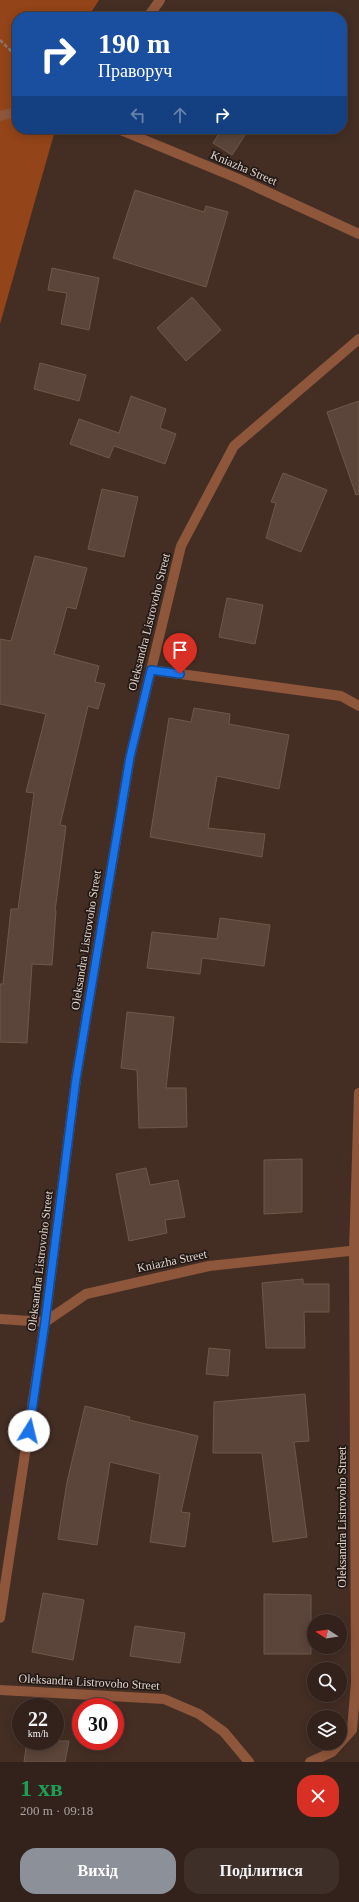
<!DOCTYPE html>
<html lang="uk">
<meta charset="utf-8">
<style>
body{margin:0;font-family:Georgia,serif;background:#3e2f28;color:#f1f3f6;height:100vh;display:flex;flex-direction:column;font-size:15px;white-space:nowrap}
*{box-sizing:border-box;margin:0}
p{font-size:13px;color:#a9a4a3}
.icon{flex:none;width:22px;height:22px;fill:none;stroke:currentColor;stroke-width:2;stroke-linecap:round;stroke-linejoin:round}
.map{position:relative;height:1762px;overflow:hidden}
.sheet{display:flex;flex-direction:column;background:#33221b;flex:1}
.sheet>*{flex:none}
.banner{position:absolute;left:12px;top:12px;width:335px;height:122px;border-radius:16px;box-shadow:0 2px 10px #0003,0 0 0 1px #4e3f3a;background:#1a4fa0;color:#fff;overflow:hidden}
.needle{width:26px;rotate:282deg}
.buttons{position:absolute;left:307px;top:1614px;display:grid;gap:8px}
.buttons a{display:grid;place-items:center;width:40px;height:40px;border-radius:50%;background:#33221b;box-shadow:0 2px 10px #0003,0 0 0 1px #4e3f3a;font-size:20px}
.speed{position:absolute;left:12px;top:1698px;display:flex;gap:8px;font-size:20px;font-weight:700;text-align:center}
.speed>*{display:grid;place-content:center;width:52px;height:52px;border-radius:50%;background:#33221b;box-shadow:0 2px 10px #0003,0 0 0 1px #4e3f3a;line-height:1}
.speed small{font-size:10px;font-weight:400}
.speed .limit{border:6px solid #d22;background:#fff;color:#111}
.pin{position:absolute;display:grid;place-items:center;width:34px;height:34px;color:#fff;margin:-41px -17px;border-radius:50% 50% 50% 0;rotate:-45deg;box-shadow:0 0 4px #0007}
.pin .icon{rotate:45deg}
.me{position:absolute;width:44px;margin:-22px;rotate:9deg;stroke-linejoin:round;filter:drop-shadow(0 0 3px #0008)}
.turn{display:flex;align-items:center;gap:14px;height:84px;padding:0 20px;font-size:18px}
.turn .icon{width:52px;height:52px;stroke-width:2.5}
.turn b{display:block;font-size:28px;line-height:34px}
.lanes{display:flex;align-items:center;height:38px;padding:0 20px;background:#0003;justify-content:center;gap:20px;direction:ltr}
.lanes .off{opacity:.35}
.round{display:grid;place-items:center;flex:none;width:42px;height:42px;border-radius:16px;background:#3e2f28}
.overview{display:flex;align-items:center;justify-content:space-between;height:68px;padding:0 20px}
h1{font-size:24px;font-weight:600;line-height:30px;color:#1e9e55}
.cta{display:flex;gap:8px;margin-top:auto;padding:8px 20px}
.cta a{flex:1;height:46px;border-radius:16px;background:#8c9099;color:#fff;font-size:16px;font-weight:600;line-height:46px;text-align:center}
.cta a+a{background:#3e2f28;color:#f1f3f6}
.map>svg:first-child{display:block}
.green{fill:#934418}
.building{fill:#5b4439;stroke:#6f574b}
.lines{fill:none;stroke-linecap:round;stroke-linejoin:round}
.path{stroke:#89766d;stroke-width:2.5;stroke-dasharray:4 2;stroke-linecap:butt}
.service{stroke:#8e563b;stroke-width:10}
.minor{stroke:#8e563b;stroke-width:10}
.route-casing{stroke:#114b97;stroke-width:10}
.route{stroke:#1a73e8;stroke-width:7}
.labels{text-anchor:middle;stroke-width:3.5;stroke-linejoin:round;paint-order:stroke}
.street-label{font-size:12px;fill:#e3d4ce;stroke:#231915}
</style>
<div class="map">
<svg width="359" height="1762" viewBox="0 0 359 1762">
<rect width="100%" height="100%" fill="#442e24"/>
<polygon class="green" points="0,0 99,0 88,17 17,17 17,129 53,129 54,134 0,324"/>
<g class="building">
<polygon points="222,129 249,129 232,155 213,143"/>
<polygon points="135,190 204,212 206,206 228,212 206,287 113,258"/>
<polygon points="52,268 99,278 89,330 61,324 67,293 48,290"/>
<polygon points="192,297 221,330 186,361 157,328"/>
<polygon points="40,363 86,375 79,401 34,389"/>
<polygon points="131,396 166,409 160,428 176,434 165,464 114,446 109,458 70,444 79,419 119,433"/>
<polygon points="359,401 359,494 356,495 327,412"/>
<polygon points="283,473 327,490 301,552 266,538 276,503 271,502"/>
<polygon points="102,489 138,497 124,557 88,549"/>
<polygon points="35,556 87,568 76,609 67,607 54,654 99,666 95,682 105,684 98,709 88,706 60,825 66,826 55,911 56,911 52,965 32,964 27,1043 0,1042 0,984 3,984 11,909 18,909 34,793 26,792 46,714 0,704 0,639 11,641"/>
<polygon points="227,598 263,605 255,644 219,637"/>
<polygon points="194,708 230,714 229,724 289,735 279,789 217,776 208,828 265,834 262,857 150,837 169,718 191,722"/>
<polygon points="220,918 270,925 264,966 202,958 200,974 147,968 152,932 217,939"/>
<polygon points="127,1012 174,1017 166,1088 186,1088 187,1127 139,1128 137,1070 121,1068"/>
<polygon points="302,1159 302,1212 264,1214 264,1160"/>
<polygon points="146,1168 150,1185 178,1180 185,1217 165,1220 167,1233 129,1241 116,1174"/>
<polygon points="303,1279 303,1284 329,1284 329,1312 304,1312 305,1348 266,1348 262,1283"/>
<polygon points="209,1348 230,1350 228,1376 206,1374"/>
<polygon points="305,1394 309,1441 294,1442 307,1537 273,1542 262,1453 213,1453 214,1402"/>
<polygon points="85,1406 130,1417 129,1420 198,1436 181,1512 190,1513 185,1547 150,1542 160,1474 110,1462 97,1545 58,1539 67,1482"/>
<polygon points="43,1593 84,1600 73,1660 32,1652"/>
<polygon points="264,1594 311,1595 311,1654 264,1654"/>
<polygon points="135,1626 185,1633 180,1663 130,1656"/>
<polygon points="27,1741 69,1741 65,1762 24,1762"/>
</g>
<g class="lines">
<polyline class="path" points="0,40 17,57"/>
<g class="service">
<polyline points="151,670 341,696 359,706"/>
<polyline points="354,1251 359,1093"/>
</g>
<g class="minor">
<polyline points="148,17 160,0"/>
<polyline points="0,116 17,112"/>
<polyline points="118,129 239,179 359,234"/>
<polyline points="0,1319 45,1322 86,1294 209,1266 359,1250"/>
<polyline points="0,1618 45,1322 76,1079 130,757 181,546 234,446 359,339"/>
<polyline points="0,1690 164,1699 199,1714 224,1732 249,1762"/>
<polyline points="310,1762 332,1752 352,1730 356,1682 354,1251"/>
</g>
</g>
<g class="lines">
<defs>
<polyline id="route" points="29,1431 45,1322 76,1079 130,757 151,670 180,674"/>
</defs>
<use href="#route" class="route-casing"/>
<use href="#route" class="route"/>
</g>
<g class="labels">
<g class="street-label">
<text transform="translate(244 168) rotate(23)" y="4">Kniazha Street</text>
<text transform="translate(149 622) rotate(-76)" y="4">Oleksandra Listrovoho Street</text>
<text transform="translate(86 940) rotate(-81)" y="4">Oleksandra Listrovoho Street</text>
<text transform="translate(40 1261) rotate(-83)" y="4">Oleksandra Listrovoho Street</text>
<text transform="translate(172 1261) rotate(-12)" y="4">Kniazha Street</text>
<text transform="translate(342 1517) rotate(-90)" y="4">Oleksandra Listrovoho Street</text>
<text transform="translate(89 1682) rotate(3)" y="4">Oleksandra Listrovoho Street</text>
</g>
</g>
</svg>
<div class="buttons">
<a><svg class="needle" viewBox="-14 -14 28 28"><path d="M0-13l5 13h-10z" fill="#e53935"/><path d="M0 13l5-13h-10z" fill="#a9a4a3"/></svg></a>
<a><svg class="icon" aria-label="search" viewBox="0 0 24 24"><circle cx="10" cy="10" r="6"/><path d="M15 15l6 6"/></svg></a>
<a><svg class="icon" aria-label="layers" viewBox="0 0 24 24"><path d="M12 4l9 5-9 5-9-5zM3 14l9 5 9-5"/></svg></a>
</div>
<div class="speed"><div>22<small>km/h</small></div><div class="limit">30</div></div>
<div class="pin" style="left:180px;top:674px;background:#d93025"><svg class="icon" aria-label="arrive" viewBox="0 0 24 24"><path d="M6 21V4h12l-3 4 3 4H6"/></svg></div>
<svg class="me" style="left:29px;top:1431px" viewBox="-20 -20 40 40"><circle r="19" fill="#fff"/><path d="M0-13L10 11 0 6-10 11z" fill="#1a73e8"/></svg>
<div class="banner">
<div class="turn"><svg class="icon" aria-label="right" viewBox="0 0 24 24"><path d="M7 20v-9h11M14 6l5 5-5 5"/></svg><div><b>190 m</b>Праворуч</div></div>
<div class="lanes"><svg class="icon off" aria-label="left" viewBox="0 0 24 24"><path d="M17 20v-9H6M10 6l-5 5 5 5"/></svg><svg class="icon off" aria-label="ahead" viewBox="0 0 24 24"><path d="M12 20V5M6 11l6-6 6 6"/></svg><svg class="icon" aria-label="right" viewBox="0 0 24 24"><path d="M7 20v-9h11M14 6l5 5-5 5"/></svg></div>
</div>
</div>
<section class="sheet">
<div class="overview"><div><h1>1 хв</h1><p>200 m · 09:18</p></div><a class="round" style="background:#d93025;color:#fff"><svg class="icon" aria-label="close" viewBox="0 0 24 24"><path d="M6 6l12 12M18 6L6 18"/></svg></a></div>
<div class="cta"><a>Вихід</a><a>Поділитися</a></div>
</section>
